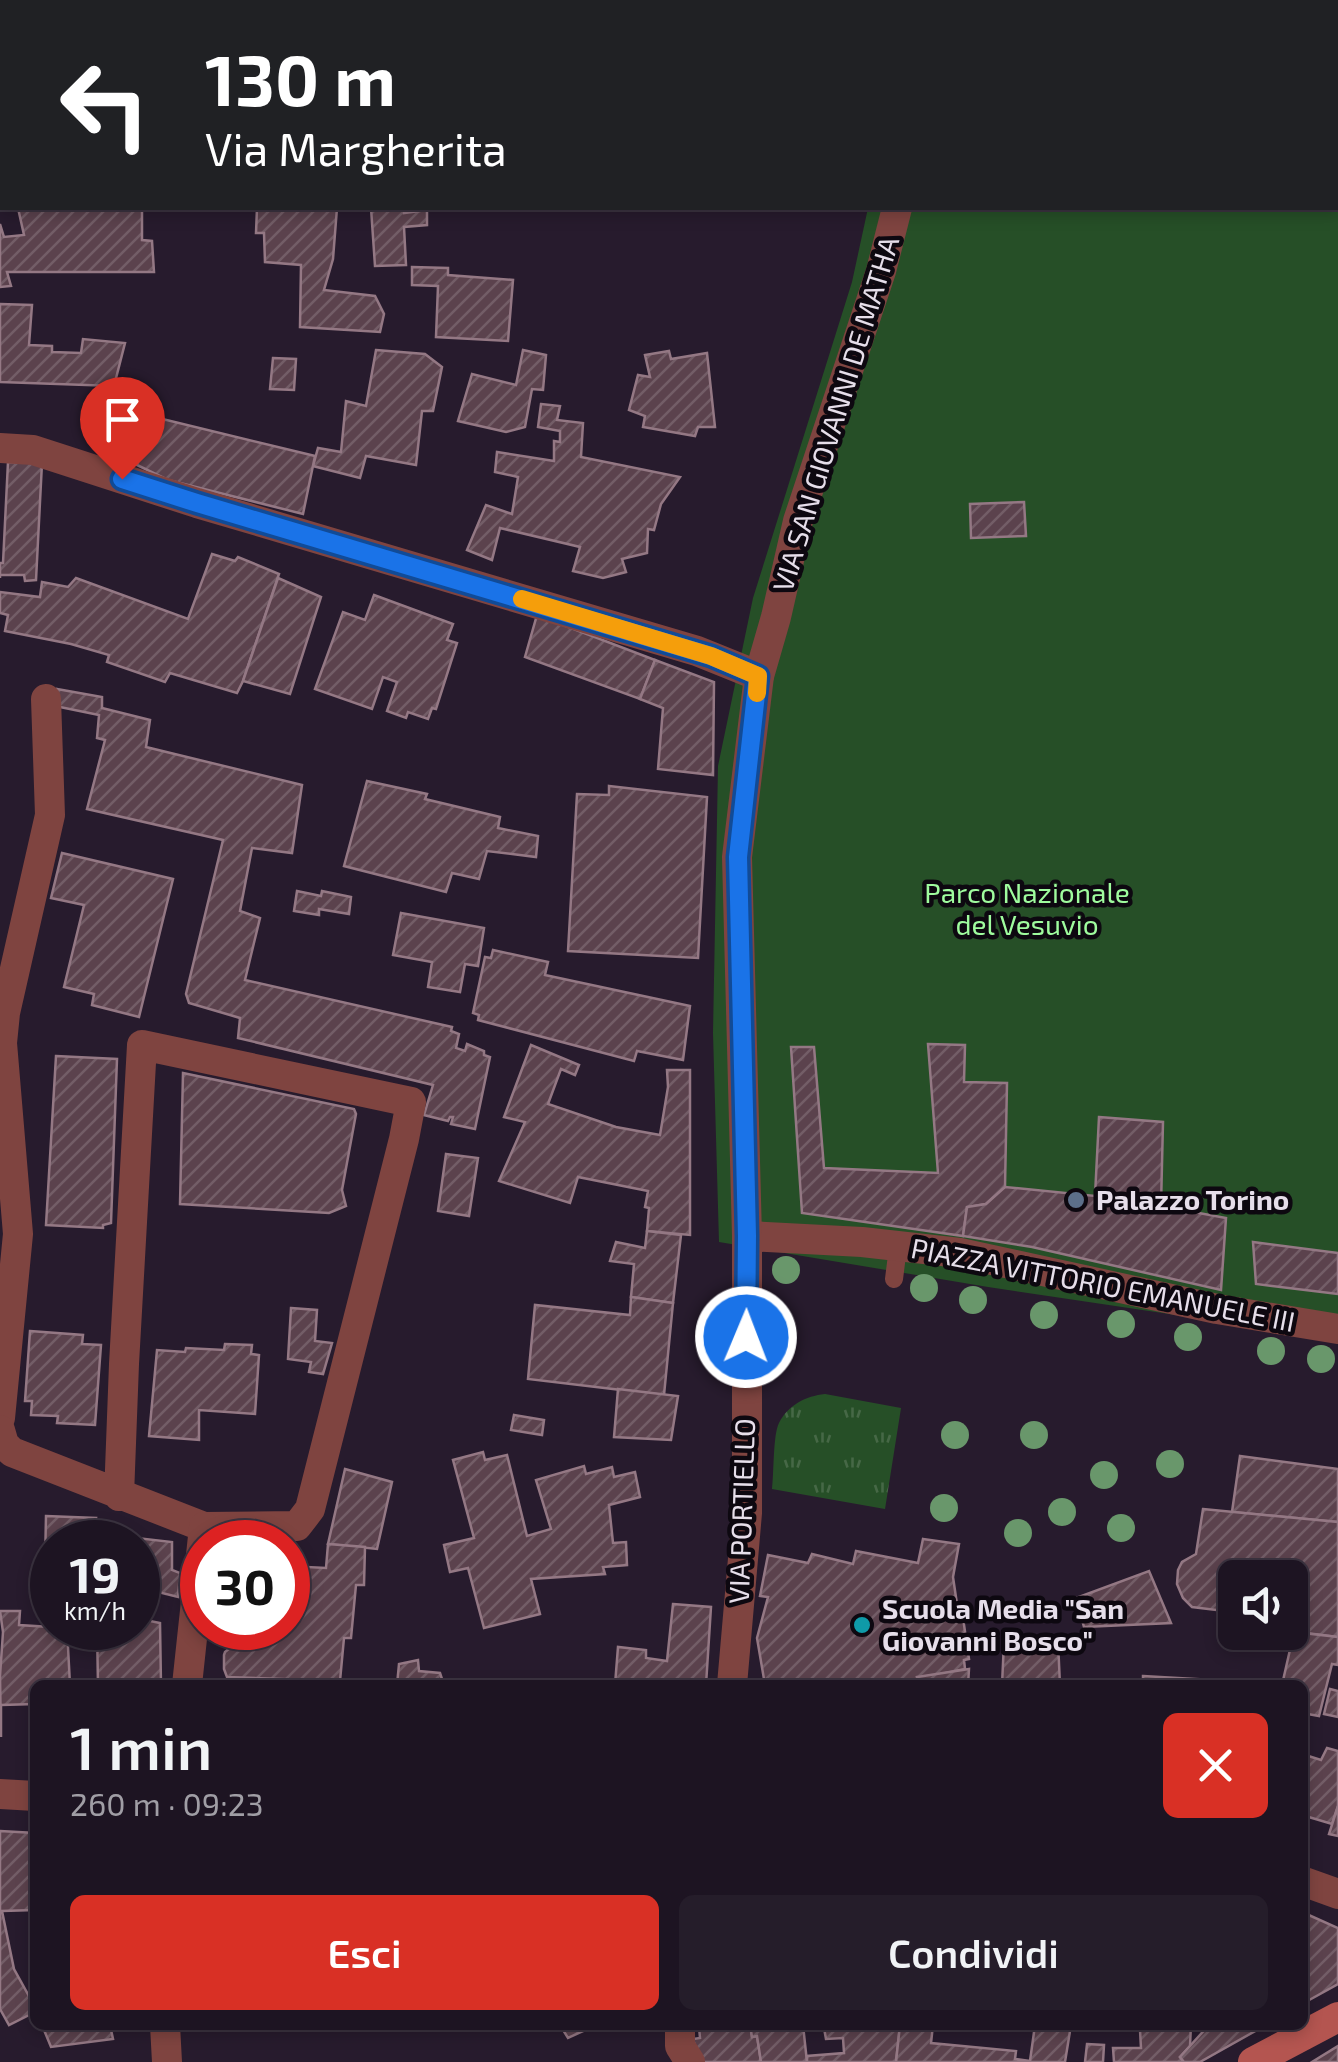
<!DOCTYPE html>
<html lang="it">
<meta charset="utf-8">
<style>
body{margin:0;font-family:"Exo 2",sans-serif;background:#251d2a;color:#f1f3f6;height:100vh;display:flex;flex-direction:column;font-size:38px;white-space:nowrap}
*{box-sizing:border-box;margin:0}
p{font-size:32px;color:#a09ea5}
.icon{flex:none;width:55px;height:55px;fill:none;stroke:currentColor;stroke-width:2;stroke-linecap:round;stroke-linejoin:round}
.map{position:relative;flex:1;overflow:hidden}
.drawer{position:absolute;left:30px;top:1680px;width:1278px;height:350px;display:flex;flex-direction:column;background:#1d1422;border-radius:15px;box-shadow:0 5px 15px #0003,0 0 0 2px #3b3340}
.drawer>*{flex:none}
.hud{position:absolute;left:0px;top:0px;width:1340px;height:210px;box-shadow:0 5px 15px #0003,0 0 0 2px #3b3340;background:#202124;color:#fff;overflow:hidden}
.fabs{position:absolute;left:1218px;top:1560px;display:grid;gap:20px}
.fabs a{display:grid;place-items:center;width:90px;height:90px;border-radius:15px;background:#1d1422;box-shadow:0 5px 15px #0003,0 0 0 2px #3b3340;font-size:50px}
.speed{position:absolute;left:30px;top:1520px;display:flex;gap:20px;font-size:50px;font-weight:700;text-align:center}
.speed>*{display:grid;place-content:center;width:130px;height:130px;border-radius:50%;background:#1d1422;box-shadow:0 5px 15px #0003,0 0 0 2px #3b3340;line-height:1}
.speed small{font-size:25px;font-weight:400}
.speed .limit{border:15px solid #d22;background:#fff;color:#111}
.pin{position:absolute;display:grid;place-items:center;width:85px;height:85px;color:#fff;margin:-102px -42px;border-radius:50% 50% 50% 0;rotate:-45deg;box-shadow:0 0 10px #0007}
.pin .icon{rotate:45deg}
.me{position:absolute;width:110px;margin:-55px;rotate:1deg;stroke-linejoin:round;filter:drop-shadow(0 0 8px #0008)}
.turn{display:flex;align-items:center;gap:35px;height:210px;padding:0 40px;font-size:45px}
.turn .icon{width:130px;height:130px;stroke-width:2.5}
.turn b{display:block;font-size:70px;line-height:85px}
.round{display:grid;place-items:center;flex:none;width:105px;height:105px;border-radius:15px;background:#251d2a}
.summary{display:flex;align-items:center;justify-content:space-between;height:170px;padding:0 40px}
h1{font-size:60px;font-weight:600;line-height:75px}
.button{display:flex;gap:20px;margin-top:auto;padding:20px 40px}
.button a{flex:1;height:115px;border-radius:15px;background:#d93025;color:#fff;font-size:40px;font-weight:600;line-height:115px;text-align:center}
.button a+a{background:#251d2a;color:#f1f3f6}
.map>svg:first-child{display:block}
.grass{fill:url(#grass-tufts)}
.park{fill:#264f27}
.building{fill:url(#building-hatch);stroke:#947884;stroke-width:2.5}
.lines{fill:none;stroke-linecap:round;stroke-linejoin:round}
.lane{stroke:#7f4440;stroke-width:18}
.street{stroke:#7f4440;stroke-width:30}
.secondary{stroke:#b45550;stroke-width:30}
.tree{fill:#69976b}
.route-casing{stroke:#114b97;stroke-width:25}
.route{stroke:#1a73e8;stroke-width:18}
.slow{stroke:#f59e0b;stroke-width:18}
.service-dot{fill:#5c6f8a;stroke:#0d0810;stroke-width:4}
.culture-dot{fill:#0f9aa8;stroke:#0d0810;stroke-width:4}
.labels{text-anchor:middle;stroke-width:9;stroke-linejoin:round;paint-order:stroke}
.street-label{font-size:28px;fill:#e6deea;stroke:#0d0810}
.park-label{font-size:28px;fill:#9ffc9e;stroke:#0d0810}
.poi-label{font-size:28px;font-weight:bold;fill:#e6deea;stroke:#0d0810;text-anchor:start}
</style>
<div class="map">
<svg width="1338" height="2062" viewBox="0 0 1338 2062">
<defs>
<pattern id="grass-tufts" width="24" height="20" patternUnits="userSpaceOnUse" patternTransform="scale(2.5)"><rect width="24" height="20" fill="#264f27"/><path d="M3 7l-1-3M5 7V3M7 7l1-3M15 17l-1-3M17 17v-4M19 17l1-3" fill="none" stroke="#466846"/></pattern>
<pattern id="building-hatch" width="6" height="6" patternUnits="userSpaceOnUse" patternTransform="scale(2.5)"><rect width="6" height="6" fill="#5b424d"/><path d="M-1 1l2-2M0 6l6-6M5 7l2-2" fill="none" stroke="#735d67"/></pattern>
</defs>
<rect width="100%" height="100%" fill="#271b2d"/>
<path class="grass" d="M 825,1394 L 901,1408 L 885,1509 L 772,1489 C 774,1474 773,1434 779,1423 C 788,1405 806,1396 825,1394 Z"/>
<polygon class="park" points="913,0 1338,0 1338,1339 988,1287 719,1242 713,1033 718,766 753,598 852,282 868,208 1338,208 1338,2 913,2"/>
<g class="building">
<rect x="31" y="0" width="74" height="2"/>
<polygon points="304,0 369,0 365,2 304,2"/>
<polygon points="816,0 894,0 894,2 815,2"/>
<rect x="1007" y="0" width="61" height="2"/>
<polygon points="0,92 2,92 2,165 0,142"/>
<polygon points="18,208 142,208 142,240 152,241 154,272 7,272 11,286 0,287 0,224 4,237 24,235"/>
<polygon points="257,208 337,208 333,259 324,290 375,296 384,314 380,332 300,327 301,265 265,262 264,233 256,233"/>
<polygon points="371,208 404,208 404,213 427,210 427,225 404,227 406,265 375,266"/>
<polygon points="412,267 448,268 448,275 513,280 508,341 436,337 438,286 412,285"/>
<polygon points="0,304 32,305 29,345 52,346 52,352 81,353 83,339 125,343 114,386 0,382"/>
<polygon points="376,350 425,354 442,367 433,411 422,411 416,465 366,456 360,478 313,466 318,448 341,452 346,401 366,406"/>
<polygon points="523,350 546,355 543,390 532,389 525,427 506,432 458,421 472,374 516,385"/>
<polygon points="669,351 671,359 707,353 715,427 698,427 695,436 643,427 645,416 629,410 638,375 650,377 645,355"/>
<polygon points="273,358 296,359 294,390 270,389"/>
<polygon points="541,404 560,406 557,420 583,423 581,457 680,477 661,504 654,530 648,529 647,553 622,559 626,572 603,578 573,571 580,547 500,528 492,560 467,550 486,505 512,514 518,477 495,472 497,452 554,461 554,441 560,442 560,431 538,427"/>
<polygon points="109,406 315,456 303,514 168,480 137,465 140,453 121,437 128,416 107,412"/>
<polygon points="8,462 42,463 36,580 25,581 24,575 0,575 0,578 0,563 3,563"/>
<polygon points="1024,502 1026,536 971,538 970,504"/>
<polygon points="212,554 235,561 238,557 279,574 243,681 237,693 170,673 165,682 107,662 109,655 71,644 5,631 8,615 0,613 0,592 40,597 42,582 68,587 76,578 188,619"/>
<polygon points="278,578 321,597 290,694 243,681"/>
<polygon points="374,595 453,624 447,640 457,643 436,709 432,708 428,719 408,712 406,718 387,711 397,682 383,677 372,709 315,689 343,612 365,620"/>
<polygon points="537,615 655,660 640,699 525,657"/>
<polygon points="655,660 714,682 713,775 658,769 663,708 640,699"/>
<polygon points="57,689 102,697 102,708 150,720 146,747 302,785 292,853 252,848 240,911 260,918 245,980 452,1027 451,1031 459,1034 456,1048 465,1051 467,1044 484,1051 484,1055 490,1057 475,1129 451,1124 453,1117 450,1117 448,1121 424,1115 433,1085 238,1038 240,1018 189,1003 186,994 223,840 87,809 105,740 97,738 99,715 55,706"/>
<polygon points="367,781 427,794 425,799 500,817 498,828 538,836 536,857 487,851 479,879 452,873 446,892 344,866"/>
<polygon points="609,786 707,797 698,958 568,951 577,794 609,795"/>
<polygon points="62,853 173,879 139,1017 92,1005 94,994 64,987 84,905 51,898"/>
<polygon points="297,891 321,896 322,891 351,897 349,914 319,909 319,915 294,911"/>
<polygon points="401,913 484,928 478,966 465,964 460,992 428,987 432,962 393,955"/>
<polygon points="493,950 548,962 545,975 690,1006 683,1060 637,1051 634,1061 478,1020 479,1015 473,1013 485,957 491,958"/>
<polygon points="928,1044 965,1045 964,1082 1007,1083 1005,1187 986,1204 967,1207 963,1236 802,1213 791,1047 814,1047 824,1168 938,1173"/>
<polygon points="531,1045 579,1065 575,1075 561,1069 548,1104 616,1127 660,1135 668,1087 667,1070 690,1070 690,1235 647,1231 649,1208 645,1207 648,1191 578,1177 570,1203 499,1181 525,1122 504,1117"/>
<polygon points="56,1056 117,1059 111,1223 103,1225 103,1228 46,1225"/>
<polygon points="183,1073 354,1109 356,1114 342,1190 346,1206 329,1213 180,1204"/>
<polygon points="1099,1117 1163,1122 1161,1206 1226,1218 1221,1290 1032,1247 963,1236 967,1207 986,1204 1005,1187 1095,1196"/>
<polygon points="446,1154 478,1158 469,1216 438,1211"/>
<polygon points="647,1231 681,1235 673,1303 631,1297 634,1264 610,1261 616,1242 645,1248"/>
<polygon points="1253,1242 1338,1253 1338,1294 1256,1284"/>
<polygon points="631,1297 673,1303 664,1395 528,1379 535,1305 630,1315"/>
<polygon points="291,1308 317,1310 315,1341 332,1343 323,1374 309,1372 311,1362 288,1359"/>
<polygon points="30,1331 83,1335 82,1344 101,1345 95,1425 57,1423 58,1416 31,1415 32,1401 25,1401"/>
<polygon points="225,1344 252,1345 251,1354 259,1355 255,1414 199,1410 199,1440 149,1436 157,1350 185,1352 186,1348 224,1350"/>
<polygon points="618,1389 678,1396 671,1440 614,1437"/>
<polygon points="514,1415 544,1420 542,1435 511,1430"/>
<polygon points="483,1452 485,1460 507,1455 527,1536 551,1529 536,1480 584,1466 586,1474 612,1467 614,1477 635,1472 640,1497 609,1505 613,1543 626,1542 627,1565 603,1567 605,1574 531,1579 540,1614 484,1628 468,1568 450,1572 444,1545 474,1538 453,1460"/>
<polygon points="1240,1456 1338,1469 1338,1522 1232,1512"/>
<polygon points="345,1469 392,1482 377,1549 328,1544"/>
<polygon points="1203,1509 1338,1522 1338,1637 1290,1631 1290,1578 1235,1578 1235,1624 1224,1623 1225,1611 1192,1607 1183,1598 1177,1584 1178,1570 1182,1562 1196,1554"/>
<polygon points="46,1516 96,1518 93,1533 172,1542 172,1570 180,1573 178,1597 138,1587 138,1542 52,1542 52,1565 45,1563"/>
<polygon points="923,1539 959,1544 953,1577 958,1611 962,1611 969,1659 964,1660 965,1669 888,1685 765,1685 757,1638 768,1597 760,1596 768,1555 808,1563 812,1554 853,1564 856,1551 918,1563"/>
<polygon points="328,1544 365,1547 364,1585 356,1585 351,1638 344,1638 340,1681 227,1677 224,1669 224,1655 225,1652 230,1648 233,1628 288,1628 288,1566 326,1568"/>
<polygon points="1149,1571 1171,1623 1084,1627 1076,1598"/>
<polygon points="673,1604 711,1607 706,1685 615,1685 618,1647 646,1650 646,1658 667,1661"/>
<polygon points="0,1611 20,1611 19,1625 67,1628 70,1685 35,1685 35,1704 1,1705 1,1737 0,1676 3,1632"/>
<polygon points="138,1613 139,1613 140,1619 160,1623 161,1685 98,1685 97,1628 138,1628"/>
<polygon points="1294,1632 1338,1637 1338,1665 1332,1664 1319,1716 1302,1713 1302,1685 1282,1685"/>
<polygon points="1004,1642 1058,1642 1060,1685 1002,1685"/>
<polygon points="418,1660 419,1671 440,1673 444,1685 397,1685 399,1664"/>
<polygon points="969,1669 968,1685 909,1685 909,1681 918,1680 917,1677"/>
<polygon points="1143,1676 1212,1680 1212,1685 1143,1685"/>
<polygon points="1330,1689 1338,1691 1338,1717 1324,1714"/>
<polygon points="1327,1748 1338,1751 1338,1806 1332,1824 1302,1815 1302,1754 1321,1760"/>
<polygon points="1338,1806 1338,1836 1329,1834"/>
<polygon points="0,1831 35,1833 35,1910 2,1911 14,1969 35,2007 35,2012 9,2025 0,2009"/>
<polygon points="1302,1912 1338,1928 1338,1984 1302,2004"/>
<polygon points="42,2025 110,2025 113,2039 51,2047"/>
<polygon points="560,2025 605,2025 596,2030 594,2026 568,2038"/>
<polygon points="712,2025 750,2025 752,2037 757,2036 761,2062 700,2062 693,2039 700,2038 699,2027"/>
<polygon points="750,2025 803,2025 807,2062 761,2062 757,2036 752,2037"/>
<polygon points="817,2025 900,2025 896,2062 807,2062 807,2056 844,2053 843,2038 826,2039 824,2028 817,2028"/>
<polygon points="900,2025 933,2025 931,2043 1016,2051 1015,2059 1030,2061 1035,2025 1071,2025 1065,2062 896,2062"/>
<polygon points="1155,2025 1191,2025 1190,2046 1180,2057 1184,2062 1114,2062 1113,2048 1141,2048 1140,2030 1154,2029"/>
<polygon points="1209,2025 1266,2025 1200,2062 1184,2062 1180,2057"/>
<polygon points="1087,2044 1104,2045 1103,2062 1085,2062"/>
<polygon points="1338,2046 1338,2062 1312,2062"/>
</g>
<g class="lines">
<g class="lane">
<polyline points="894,1279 898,1247"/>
<polyline points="746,1337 781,1340"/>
</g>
<g class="street">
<polyline points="949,2 950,0"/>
<polyline points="0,448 33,450 197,503 697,651 759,676"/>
<polyline points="747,1236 862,1242 960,1253 1217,1309 1338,1329"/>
<polyline points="0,1418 18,1234 2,1043 5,1013 50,815 46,699"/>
<polyline points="0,1430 4,1444 12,1452 204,1527 297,1526 310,1509 404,1139 411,1102 142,1045 124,1364 119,1496"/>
<polyline points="187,1685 204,1527"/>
<polyline points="732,1685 747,1513 747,1236 737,857 759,676 776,617 798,521 881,271 897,208"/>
<polyline points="0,1794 35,1796"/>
<polyline points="1302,1881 1338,1894"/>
<polyline points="165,2025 167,2062"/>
<polyline points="680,2025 680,2046 690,2062"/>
</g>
<polyline class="secondary" points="1253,2062 1338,2017"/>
</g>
<g class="tree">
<circle cx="786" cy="1270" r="14"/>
<circle cx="924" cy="1288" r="14"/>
<circle cx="973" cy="1300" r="14"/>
<circle cx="1044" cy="1315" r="14"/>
<circle cx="1121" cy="1324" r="14"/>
<circle cx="1188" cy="1337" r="14"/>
<circle cx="1271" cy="1351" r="14"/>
<circle cx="1321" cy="1359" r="14"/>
<circle cx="955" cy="1435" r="14"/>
<circle cx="1034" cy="1435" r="14"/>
<circle cx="1170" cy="1464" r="14"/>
<circle cx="1104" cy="1475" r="14"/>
<circle cx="944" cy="1508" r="14"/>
<circle cx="1062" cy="1512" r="14"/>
<circle cx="1121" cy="1528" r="14"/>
<circle cx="1018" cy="1533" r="14"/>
</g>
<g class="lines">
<defs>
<polyline id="route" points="122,479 197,503 711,656 758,676 738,857 747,1236 746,1337"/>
</defs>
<use href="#route" class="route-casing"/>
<use href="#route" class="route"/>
<polyline class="slow" points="522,599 711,656 758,676 757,693"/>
</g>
<circle class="service-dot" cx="1076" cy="1200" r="10"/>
<circle class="culture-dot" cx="862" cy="1625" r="10"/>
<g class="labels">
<g class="street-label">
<text transform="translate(836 414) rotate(-73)" y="10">VIA SAN GIOVANNI DE MATHA</text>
<text transform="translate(1103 1285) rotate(11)" y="10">PIAZZA VITTORIO EMANUELE III</text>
<text transform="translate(742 1511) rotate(-88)" y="10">VIA PORTIELLO</text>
</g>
<g class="park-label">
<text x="1027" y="903">Parco Nazionale<tspan x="1027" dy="32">del Vesuvio</tspan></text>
</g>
<g class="poi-label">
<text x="1096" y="1210">Palazzo Torino</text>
<text x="882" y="1619">Scuola Media "San<tspan x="882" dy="32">Giovanni Bosco"</tspan></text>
</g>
</g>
</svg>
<div class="fabs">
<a><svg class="icon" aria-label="sound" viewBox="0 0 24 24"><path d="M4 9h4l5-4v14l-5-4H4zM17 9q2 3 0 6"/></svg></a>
</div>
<div class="speed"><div>19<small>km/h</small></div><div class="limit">30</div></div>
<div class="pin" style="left:122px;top:479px;background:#d93025"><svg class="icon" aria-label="arrive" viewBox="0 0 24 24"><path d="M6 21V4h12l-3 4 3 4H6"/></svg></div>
<svg class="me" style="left:746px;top:1337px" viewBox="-20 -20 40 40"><circle r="17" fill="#1a73e8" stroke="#fff" stroke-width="3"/><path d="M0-11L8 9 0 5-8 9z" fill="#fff"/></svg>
<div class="hud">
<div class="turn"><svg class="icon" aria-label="left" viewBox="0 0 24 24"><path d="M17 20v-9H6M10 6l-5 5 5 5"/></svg><div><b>130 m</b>Via Margherita</div></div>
</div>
<section class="drawer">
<div class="summary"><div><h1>1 min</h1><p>260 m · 09:23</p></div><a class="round" style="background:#d93025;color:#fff"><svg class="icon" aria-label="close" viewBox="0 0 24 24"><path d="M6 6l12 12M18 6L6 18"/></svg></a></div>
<div class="button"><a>Esci</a><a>Condividi</a></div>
</section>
</div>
